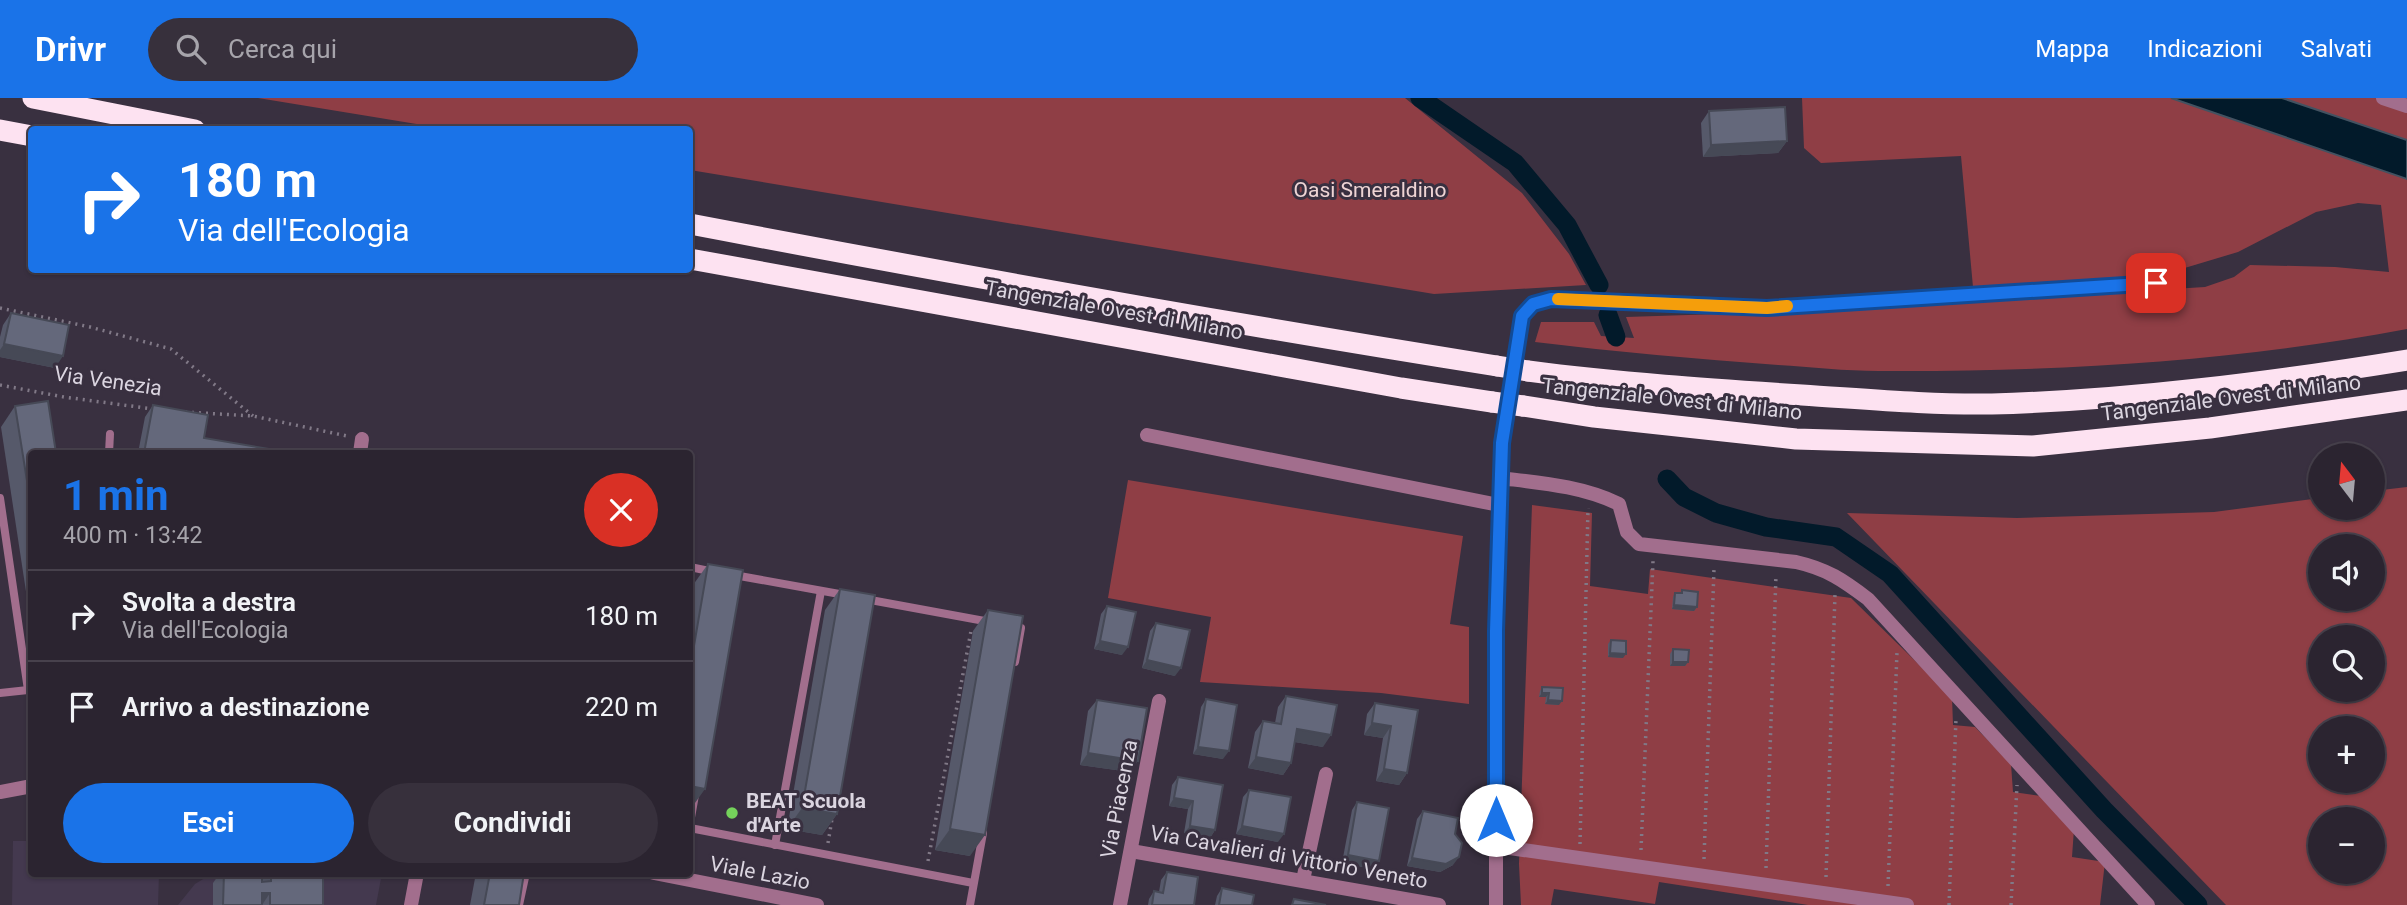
<!DOCTYPE html>
<html lang="it">
<meta charset="utf-8">
<style>
body{margin:0;font-family:Roboto,sans-serif;background:#37303c;color:#f1f3f6;height:100vh;display:flex;flex-direction:column;font-size:26px;white-space:nowrap}
*{box-sizing:border-box;margin:0}
p{font-size:23px;color:#a6a4ab}
.icon{flex:none;width:38px;height:38px;fill:none;stroke:currentColor;stroke-width:2;stroke-linecap:round;stroke-linejoin:round}
.map{position:relative;flex:1;overflow:hidden}
.drawer{position:absolute;left:28px;top:352px;width:665px;height:427px;display:flex;flex-direction:column;background:#2b2430;border-radius:7px;box-shadow:0 2px 5px #0004,0 0 0 2px #47414c}
.drawer>*{flex:none}
.guide{position:absolute;left:28px;top:28px;width:665px;height:147px;border-radius:7px;box-shadow:0 2px 5px #0004,0 0 0 2px #47414c;background:#1a73e8;color:#fff;overflow:hidden}
.needle{width:46px;rotate:344deg}
.buttons{position:absolute;left:2308px;top:345px;display:grid;gap:14px}
.buttons a{display:grid;place-items:center;width:77px;height:77px;border-radius:50%;background:#2b2430;box-shadow:0 2px 5px #0004,0 0 0 2px #47414c;font-size:35px}
.pin{position:absolute;display:grid;place-items:center;width:60px;height:60px;color:#fff;margin:-30px;border-radius:14px;box-shadow:0 4px 10px #0006}
.me{position:absolute;width:77px;margin:-38px;rotate:0deg;stroke-linejoin:round;filter:drop-shadow(0 0 5px #0008)}
.turn{display:flex;align-items:center;gap:24px;height:147px;padding:0 35px;font-size:32px}
.turn .icon{width:91px;height:91px;stroke-width:2.5}
.turn b{display:block;font-size:49px;line-height:60px}
.round{display:grid;place-items:center;flex:none;width:74px;height:74px;border-radius:37px;background:#37303c}
.summary{display:flex;align-items:center;justify-content:space-between;height:119px;padding:0 35px}
h1{font-size:42px;font-weight:700;line-height:52px;color:#1a73e8}
.cta{display:flex;gap:14px;margin-top:auto;padding:14px 35px}
.cta a{flex:1;height:80px;border-radius:42px;background:#1a73e8;color:#fff;font-size:28px;font-weight:700;line-height:80px;text-align:center}
.cta a+a{background:#37303c;color:#f1f3f6}
ul{padding:0;list-style:none}
li{display:flex;align-items:center;gap:21px;height:91px;padding:0 35px;border-top:2px solid #47414c}
li div{flex:1}
li b{display:block;font-size:26px}
li em{font-style:normal}
header{display:flex;align-items:center;gap:42px;box-sizing:border-box;height:98px;padding:0 35px;background:#1a73e8;color:#fff}
header strong{font-size:33px}
nav{display:flex;gap:38px;margin-inline-start:auto;font-size:24px}
.search{width:490px;height:63px;background:#37303c;display:flex;align-items:center;gap:18px;box-sizing:border-box;padding:0 24px;border-radius:38px;color:#a6a4ab;font-size:26px}
.map>svg:first-child{display:block}
.built{fill:#44394f}
.green{fill:#8f3e45;fill-rule:evenodd}
.water{fill:#021a2a;stroke:#435261;stroke-width:2}
.lines{fill:none;stroke-linecap:round;stroke-linejoin:round}
.canal{stroke:#021a2a;stroke-width:19}
.path{stroke:#817987;stroke-width:3.5;stroke-dasharray:2 5;stroke-linecap:butt}
.service{stroke:#a26e8d;stroke-width:8}
.minor{stroke:#a26e8d;stroke-width:14}
.motorway{stroke:#fde2f1;stroke-width:21}
.motorway-bridge{stroke:#fde2f1;stroke-width:21}
.wall{fill:#56596a}
.shaded-wall{fill:#464956}
.building{fill:#64687b;stroke:#464956;stroke-width:2}
.route-casing{stroke:#114b97;stroke-width:18}
.route{stroke:#1a73e8;stroke-width:12}
.slow{stroke:#f59e0b;stroke-width:12}
.poi-dot{fill:#75d25b;stroke:#393040;stroke-width:2.5}
.labels{text-anchor:middle;stroke-width:6;stroke-linejoin:round;paint-order:stroke}
.park-label{font-size:21px;fill:#eed4d4;stroke:#393040}
.street-label{font-size:21px;fill:#dbd5e0;stroke:#393040}
.poi-label{font-size:21px;font-weight:bold;fill:#dbd5e0;stroke:#393040;text-anchor:start}
</style>
<header>
<strong>Drivr</strong>
<div class="search"><svg class="icon" aria-label="search" viewBox="0 0 24 24"><circle cx="10" cy="10" r="6"/><path d="M15 15l6 6"/></svg>Cerca qui</div>
<nav><a>Mappa</a><a>Indicazioni</a><a>Salvati</a></nav>
</header>
<div class="map">
<svg width="2407" height="807" viewBox="0 0 2407 807">
<rect width="100%" height="100%" fill="#393040"/>
<g class="built">
<polygon points="13,743 31,743 32,775 159,775 158,807 12,807"/>
<polygon points="222,775 382,775 376,807 178,807 195,786 210,777"/>
</g>
<g class="green">
<polygon points="258,0 1405,0 1522,95 1569,156 1586,187 1434,196 690,72 690,32 447,31"/>
<path d="M 1802,0 L 2171,0 L 2407,81 L 2407,231 C 2233,264 2055,274 1879,273 C 1845,273 1811,269 1778,267 C 1697,261 1616,254 1535,244 L 1541,224 L 1594,224 L 1601,238 L 1634,240 L 1626,219 L 1813,213 L 2205,189 L 2234,179 L 2250,167 L 2335,169 L 2389,174 L 2381,107 L 2358,105 L 2316,114 L 2238,154 L 2178,172 L 2139,180 L 1973,189 L 1961,58 L 1821,65 L 1804,50 Z"/>
<polygon points="2282,0 2407,0 2407,42"/>
<polygon points="1128,382 1463,438 1450,526 1469,529 1469,606 1381,595 1200,584 1211,519 1108,500"/>
<path d="M 2407,389 L 2407,807 L 2226,807 L 1847,415 L 2017,420 L 2214,414 L 2320,400 L 2320,410 L 2373,410 L 2373,393 ZM 2320,448 L 2373,448 L 2373,500 L 2320,500 ZM 2320,539 L 2373,539 L 2373,592 L 2320,592 ZM 2320,630 L 2373,630 L 2373,682 L 2320,682 ZM 2320,721 L 2373,721 L 2373,774 L 2320,774 Z"/>
<polygon points="1532,407 1592,415 1590,488 1648,496 1650,471 1851,500 1952,599 1953,627 1975,629 2011,666 2013,694 2041,698 2074,731 2072,759 2105,764 2100,807 1808,807 1659,784 1655,806 1554,791 1551,807 1521,807 1519,766"/>
</g>
<polygon class="water" points="2171,0 2282,0 2407,42 2407,81"/>
<g class="lines">
<g class="canal">
<polyline points="1420,0 1515,65 1567,127 1599,187"/>
<polyline points="1608,217 1616,239"/>
<polyline points="1667,381 1684,399 1716,415 1766,429 1836,439 1890,476 2104,712 2198,807"/>
</g>
<g class="path">
<polyline points="0,210 90,229 171,251 253,318"/>
<polyline points="0,287 64,299 153,311"/>
<polyline points="185,314 253,318 347,338"/>
<polyline points="828,745 832,721"/>
<polyline points="1580,746 1588,410"/>
<polyline points="1641,752 1653,463"/>
<polyline points="1704,761 1714,471"/>
<polyline points="928,763 971,533"/>
<polyline points="1766,770 1776,477"/>
<polyline points="1826,779 1835,496"/>
<polyline points="1888,788 1897,554"/>
<polyline points="1949,807 1956,620"/>
<polyline points="2011,807 2017,687"/>
</g>
<g class="service">
<polyline points="1522,218 1533,206 1551,201 1767,210 2156,185"/>
<polyline points="109,355 110,336"/>
<polyline points="0,400 28,592 0,595"/>
<polyline points="690,469 714,474"/>
<polyline points="734,477 845,497"/>
<polyline points="865,501 990,524"/>
<polyline points="1013,528 1021,530 1015,564"/>
<polyline points="690,725 695,697"/>
<polyline points="690,730 973,785"/>
<polyline points="775,747 821,493"/>
<polyline points="519,807 526,775"/>
<polyline points="970,807 983,735"/>
</g>
<g class="minor">
<polyline points="2383,0 2407,8"/>
<polyline points="1147,337 1499,407"/>
<polyline points="360,355 362,341"/>
<path d="M 1500,380 C 1541,385 1582,388 1619,406 L 1627,434 L 1639,446 L 1796,464 C 1827,471 1843,482 1868,501 L 2148,807"/>
<polyline points="0,694 32,688"/>
<polyline points="1496,748 1907,807"/>
<polyline points="1131,753 1439,807"/>
<polyline points="654,775 817,807"/>
<polyline points="1303,782 1326,676"/>
<polyline points="411,807 417,775"/>
<polyline points="1120,807 1159,603"/>
<polyline points="1496,807 1496,533 1502,345 1522,218"/>
</g>
<g class="motorway">
<polyline points="33,0 195,32"/>
<polyline points="0,32 32,38"/>
<path d="M 690,126 C 958,177 1227,225 1497,268"/>
<polyline points="690,161 1401,290 1492,304"/>
<path d="M 1528,273 C 1619,285 1710,291 1802,297 C 1865,301 1929,307 1992,306 C 2131,302 2270,284 2407,262"/>
<polyline points="1523,308 1594,319 1796,341 2033,348 2210,330 2407,302"/>
</g>
<g class="motorway-bridge">
<polyline points="1497,268 1528,273"/>
<polyline points="1492,304 1523,308"/>
</g>
</g>
<g class="wall">
<polygon points="1709,13 1787,43 1778,55 1703,59 1701,25"/>
<polygon points="11,215 55,270 0,259 0,239 3,227"/>
<polygon points="153,307 204,340 293,355 138,355 145,319"/>
<polygon points="15,308 32,355 32,533 1,329"/>
<polygon points="708,466 690,712 690,507 693,487"/>
<polygon points="840,491 837,716 822,737 787,731 825,512"/>
<polygon points="1682,492 1697,509 1694,513 1672,511 1673,499 1675,495 1680,495"/>
<polygon points="1107,508 1122,557 1094,551 1101,516"/>
<polygon points="988,512 970,758 935,752 973,533"/>
<polygon points="1156,525 1175,578 1142,570 1150,533"/>
<polygon points="1611,542 1623,560 1608,559 1608,546"/>
<polygon points="1673,551 1688,564 1685,568 1670,568 1670,556"/>
<polygon points="1542,589 1559,607 1545,606 1546,599 1539,599 1540,593"/>
<polygon points="1286,598 1323,649 1295,644 1291,665 1283,677 1248,670 1255,634 1263,623 1275,625 1278,609"/>
<polygon points="1206,601 1223,661 1193,656 1201,609"/>
<polygon points="1097,602 1130,674 1080,667 1088,613"/>
<polygon points="1375,605 1418,612 1407,675 1399,687 1376,683 1383,640 1364,637 1367,616"/>
<polygon points="1178,679 1215,732 1210,740 1184,735 1188,711 1169,708 1172,687"/>
<polygon points="1249,692 1278,744 1236,736 1243,699"/>
<polygon points="1357,704 1379,763 1373,771 1342,765 1352,712"/>
<polygon points="1423,713 1455,736 1453,767 1440,774 1407,768 1417,721"/>
<polygon points="1167,774 1194,807 1148,807 1149,801 1154,793 1159,794 1161,782"/>
<polygon points="220,775 323,775 323,807 213,807 213,785"/>
<polygon points="476,775 524,775 519,807 470,807"/>
<polygon points="1222,790 1252,807 1215,807 1217,798"/>
</g>
<g class="shaded-wall">
<polygon points="1787,43 1778,55 1703,59 1711,47"/>
<polygon points="4,246 63,258 55,270 0,259 0,252"/>
<polygon points="1674,507 1697,509 1694,513 1672,511"/>
<polygon points="1100,543 1128,549 1122,557 1094,551"/>
<polygon points="1610,555 1626,556 1623,560 1608,559"/>
<polygon points="1147,562 1181,570 1175,578 1142,570"/>
<polygon points="1673,564 1688,564 1685,568 1670,568"/>
<polygon points="1542,595 1549,595 1546,599 1539,599"/>
<polygon points="1548,602 1562,603 1559,607 1545,606"/>
<polygon points="1372,625 1391,628 1383,640 1364,637"/>
<polygon points="1297,631 1331,637 1323,649 1289,643"/>
<polygon points="1198,649 1229,653 1223,661 1193,656"/>
<polygon points="1088,655 1138,663 1130,674 1080,667"/>
<polygon points="1256,659 1291,665 1283,677 1248,670"/>
<polygon points="1384,671 1407,675 1399,687 1376,683"/>
<polygon points="690,688 705,691 690,712"/>
<polygon points="1174,700 1193,703 1188,711 1169,708"/>
<polygon points="802,710 837,716 822,737 787,731"/>
<polygon points="1190,728 1215,732 1210,740 1184,735"/>
<polygon points="1242,728 1284,736 1278,744 1236,736"/>
<polygon points="950,731 985,737 970,758 935,752"/>
<polygon points="1348,757 1379,763 1373,771 1342,765"/>
<polygon points="1459,759 1453,767 1440,774 1407,768 1412,760"/>
<polygon points="262,795 270,795 262,807"/>
</g>
<g class="building">
<polygon points="1785,9 1787,43 1711,47 1709,13"/>
<polygon points="11,215 69,227 63,258 4,246"/>
<polygon points="48,303 56,355 32,355 32,414 15,308"/>
<polygon points="153,307 208,317 204,340 293,355 144,355"/>
<polygon points="708,466 743,472 705,691 690,688 690,571"/>
<polygon points="840,491 875,497 837,716 802,710"/>
<polygon points="1682,492 1698,494 1697,509 1674,507 1675,495 1682,495"/>
<polygon points="1107,508 1136,514 1128,549 1100,543"/>
<polygon points="988,512 1023,518 985,737 950,731"/>
<polygon points="1156,525 1190,532 1181,570 1147,562"/>
<polygon points="1611,542 1626,543 1626,556 1610,555"/>
<polygon points="1673,551 1689,552 1688,564 1673,564"/>
<polygon points="1542,589 1563,590 1562,603 1548,602 1549,595 1542,595"/>
<polygon points="1286,598 1337,607 1331,637 1297,631 1291,665 1256,659 1263,623 1281,626"/>
<polygon points="1206,601 1237,607 1229,653 1198,649"/>
<polygon points="1097,602 1147,610 1138,663 1088,655"/>
<polygon points="1375,605 1418,612 1407,675 1384,671 1391,628 1372,625"/>
<polygon points="1178,679 1223,687 1215,732 1190,728 1193,703 1174,700"/>
<polygon points="1249,692 1291,699 1284,736 1242,728"/>
<polygon points="1357,704 1389,710 1379,763 1348,757"/>
<polygon points="1423,713 1458,720 1455,736 1462,745 1459,759 1446,766 1412,760"/>
<polygon points="1167,774 1198,779 1194,807 1152,807 1154,793 1163,795"/>
<polygon points="224,775 262,775 262,784 271,783 271,775 323,775 323,807 270,807 270,795 262,795 262,807 223,807"/>
<polygon points="490,775 524,775 519,807 484,807"/>
<polygon points="1222,790 1254,797 1252,807 1219,807"/>
<polygon points="1294,801 1326,807 1292,807"/>
</g>
<g class="lines">
<defs>
<polyline id="route" points="1496,722 1496,533 1502,345 1522,218 1533,206 1551,201 1767,210 2156,185"/>
</defs>
<use href="#route" class="route-casing"/>
<use href="#route" class="route"/>
<polyline class="slow" points="1558,201 1767,210 1787,208"/>
</g>
<circle class="poi-dot" cx="732" cy="715" r="7"/>
<g class="labels">
<g class="park-label">
<text x="1370" y="99">Oasi Smeraldino</text>
</g>
<g class="street-label">
<text transform="translate(1114 212) rotate(10)" y="7">Tangenziale Ovest di Milano</text>
<text transform="translate(108 283) rotate(8)" y="7">Via Venezia</text>
<text transform="translate(2231 300) rotate(-7)" y="7">Tangenziale Ovest di Milano</text>
<text transform="translate(1672 301) rotate(6)" y="7">Tangenziale Ovest di Milano</text>
<text transform="translate(1119 701) rotate(-79)" y="7">Via Piacenza</text>
<text transform="translate(1289 759) rotate(10)" y="7">Via Cavalieri di Vittorio Veneto</text>
<text transform="translate(760 775) rotate(11)" y="7">Viale Lazio</text>
</g>
<g class="poi-label">
<text x="746" y="710">BEAT Scuola<tspan x="746" dy="24">d'Arte</tspan></text>
</g>
</g>
</svg>
<div class="buttons">
<a><svg class="needle" viewBox="-14 -14 28 28"><path d="M0-13l5 13h-10z" fill="#e53935"/><path d="M0 13l5-13h-10z" fill="#a6a4ab"/></svg></a>
<a><svg class="icon" aria-label="sound" viewBox="0 0 24 24"><path d="M4 9h4l5-4v14l-5-4H4zM17 9q2 3 0 6"/></svg></a>
<a><svg class="icon" aria-label="search" viewBox="0 0 24 24"><circle cx="10" cy="10" r="6"/><path d="M15 15l6 6"/></svg></a>
<a>+</a>
<a>−</a>
</div>
<div class="pin" style="left:2156px;top:185px;background:#d93025"><svg class="icon" aria-label="arrive" viewBox="0 0 24 24"><path d="M6 21V4h12l-3 4 3 4H6"/></svg></div>
<svg class="me" style="left:1496px;top:722px" viewBox="-20 -20 40 40"><circle r="19" fill="#fff"/><path d="M0-13L10 11 0 6-10 11z" fill="#1a73e8"/></svg>
<div class="guide">
<div class="turn"><svg class="icon" aria-label="right" viewBox="0 0 24 24"><path d="M7 20v-9h11M14 6l5 5-5 5"/></svg><div><b>180 m</b>Via dell'Ecologia</div></div>
</div>
<section class="drawer">
<div class="summary"><div><h1>1 min</h1><p>400 m · 13:42</p></div><a class="round" style="background:#d93025;color:#fff"><svg class="icon" aria-label="close" viewBox="0 0 24 24"><path d="M6 6l12 12M18 6L6 18"/></svg></a></div>
<ul>
<li><svg class="icon" aria-label="right" viewBox="0 0 24 24"><path d="M7 20v-9h11M14 6l5 5-5 5"/></svg><div><b>Svolta a destra</b><p>Via dell'Ecologia</p></div><em>180 m</em></li>
<li><svg class="icon" aria-label="arrive" viewBox="0 0 24 24"><path d="M6 21V4h12l-3 4 3 4H6"/></svg><div><b>Arrivo a destinazione</b></div><em>220 m</em></li>
</ul>
<div class="cta"><a>Esci</a><a>Condividi</a></div>
</section>
</div>
